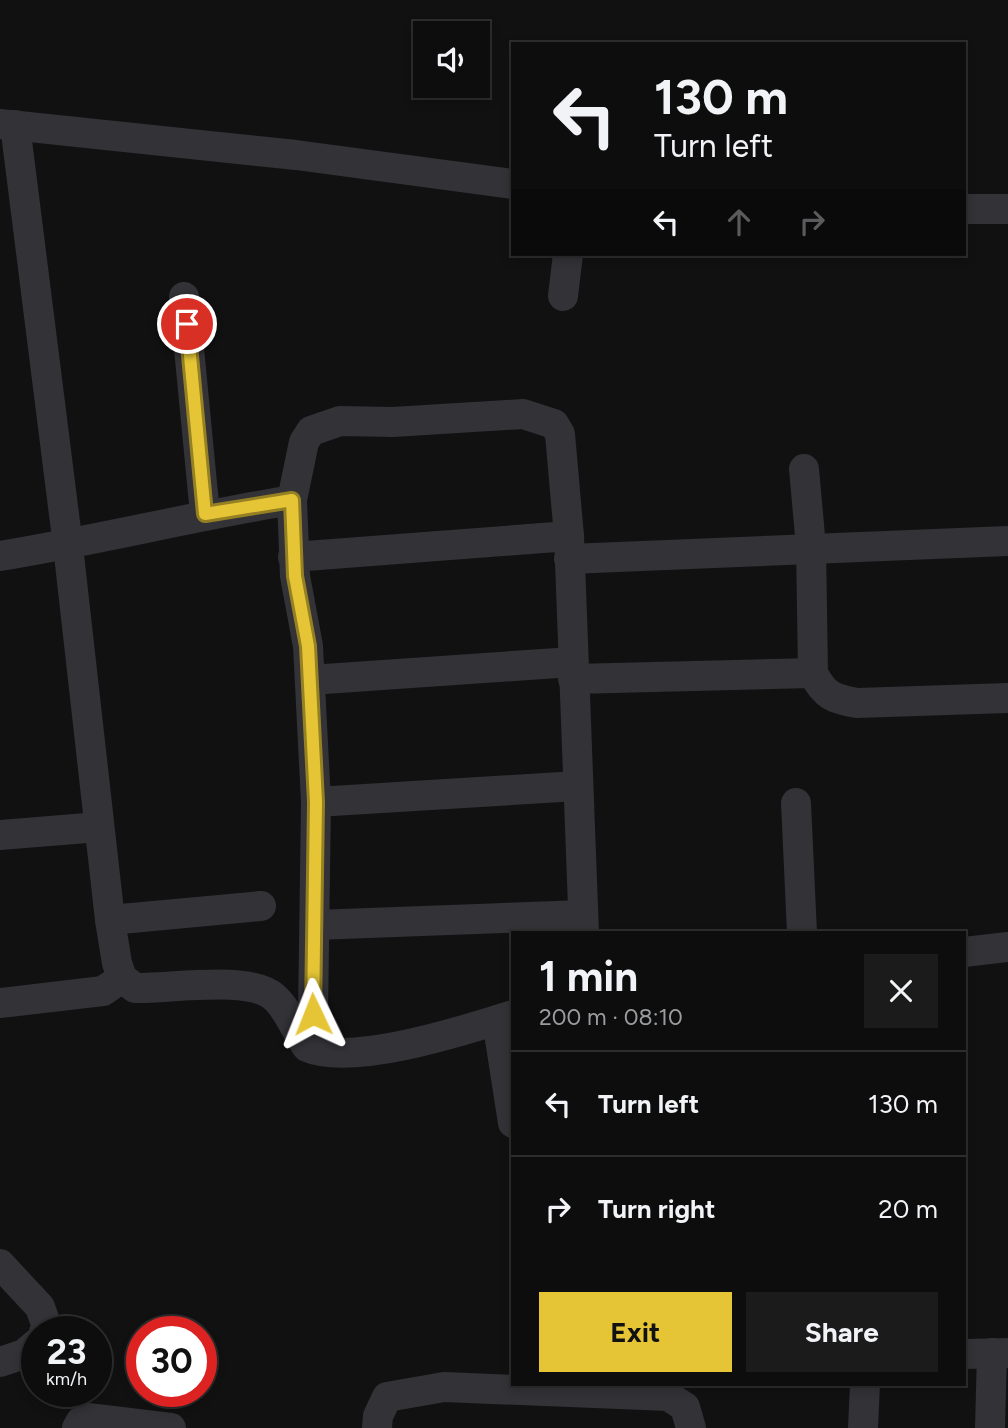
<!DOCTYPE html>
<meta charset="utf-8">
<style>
body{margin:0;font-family:Figtree,sans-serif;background:#1b1b1c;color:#f1f3f6;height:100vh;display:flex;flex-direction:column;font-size:26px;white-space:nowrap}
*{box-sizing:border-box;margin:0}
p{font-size:23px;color:#9a9c9e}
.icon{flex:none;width:38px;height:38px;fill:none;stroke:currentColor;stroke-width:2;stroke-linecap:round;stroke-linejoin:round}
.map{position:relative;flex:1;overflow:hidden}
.side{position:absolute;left:511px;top:931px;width:455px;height:455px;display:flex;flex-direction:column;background:#0d0d0e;border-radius:0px;box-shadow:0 4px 10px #0003,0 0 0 2px #2d2d2e}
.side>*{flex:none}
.top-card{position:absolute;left:511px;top:42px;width:455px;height:214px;border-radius:0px;box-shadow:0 4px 10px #0003,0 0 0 2px #2d2d2e;background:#0d0d0e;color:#f1f3f6;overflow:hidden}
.fabs{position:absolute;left:413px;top:21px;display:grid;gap:14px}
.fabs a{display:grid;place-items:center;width:77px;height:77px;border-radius:0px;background:#0d0d0e;box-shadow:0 4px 10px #0003,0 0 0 2px #2d2d2e;font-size:35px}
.speed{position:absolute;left:21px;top:1316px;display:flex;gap:14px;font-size:35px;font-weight:700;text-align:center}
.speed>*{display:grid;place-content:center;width:91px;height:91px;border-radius:50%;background:#0d0d0e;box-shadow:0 4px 10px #0003,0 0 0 2px #2d2d2e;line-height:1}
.speed small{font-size:18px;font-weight:400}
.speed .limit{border:10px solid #d22;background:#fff;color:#111}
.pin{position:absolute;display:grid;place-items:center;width:60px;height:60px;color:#fff;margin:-30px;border:4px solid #fff;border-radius:50%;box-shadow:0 2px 7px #0007}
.me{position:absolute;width:77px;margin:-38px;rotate:358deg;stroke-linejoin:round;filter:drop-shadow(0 0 5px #0008)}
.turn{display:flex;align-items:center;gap:24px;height:147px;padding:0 28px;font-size:32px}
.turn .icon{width:91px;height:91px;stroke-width:2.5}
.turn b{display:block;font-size:49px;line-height:60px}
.lanes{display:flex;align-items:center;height:66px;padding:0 28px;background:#0003;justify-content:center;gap:35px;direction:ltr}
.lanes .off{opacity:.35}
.round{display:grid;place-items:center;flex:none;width:74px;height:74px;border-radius:0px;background:#1b1b1c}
.head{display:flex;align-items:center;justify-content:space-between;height:119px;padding:0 28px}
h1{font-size:42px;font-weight:700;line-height:52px}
.primary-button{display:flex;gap:14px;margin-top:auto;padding:14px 28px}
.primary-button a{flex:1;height:80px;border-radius:0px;background:#e5c536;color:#111;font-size:28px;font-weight:700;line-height:80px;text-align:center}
.primary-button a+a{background:#1b1b1c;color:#f1f3f6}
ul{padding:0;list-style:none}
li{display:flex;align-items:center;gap:21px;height:105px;padding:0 28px;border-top:2px solid #2d2d2e}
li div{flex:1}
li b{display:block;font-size:26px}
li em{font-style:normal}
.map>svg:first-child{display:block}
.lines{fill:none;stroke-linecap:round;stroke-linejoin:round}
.minor{stroke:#323237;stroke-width:30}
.route-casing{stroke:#958023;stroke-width:18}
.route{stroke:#e5c536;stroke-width:12}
</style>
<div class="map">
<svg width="1008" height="1428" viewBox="0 0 1008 1428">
<rect width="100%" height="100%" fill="#111112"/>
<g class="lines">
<g class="minor">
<polyline points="0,124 296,155 513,184"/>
<path d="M 15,125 L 68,546 L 110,920 L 117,963 L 122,978 L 135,988 C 169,989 250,975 274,997 C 289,1010 295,1031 307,1047 C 352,1067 465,1030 513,1015"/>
<polyline points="964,209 1008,209"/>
<polyline points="563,296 568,254"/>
<polyline points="184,297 205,514"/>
<path d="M 804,469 L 811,547 L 813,673 C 824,695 833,699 857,703 L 1008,698"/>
<path d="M 0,556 C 98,540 194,516 292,500"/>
<polyline points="293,557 569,536"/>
<polyline points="569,559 1008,541"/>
<polyline points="573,679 813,673"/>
<polyline points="310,680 572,662"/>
<polyline points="316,802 577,786"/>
<polyline points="796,803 802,933"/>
<polyline points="0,835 99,827"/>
<polyline points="110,920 261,906"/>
<polyline points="315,925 583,915"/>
<polyline points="964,952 1008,947"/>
<polyline points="0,1003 103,991 122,978"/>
<polyline points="313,1014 316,802 308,646 295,576 292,500 304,442 311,431 340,421 393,422 523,414 554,424 560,434 569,536 584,933"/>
<polyline points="497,1020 513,1123"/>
<polyline points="0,1264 40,1307 47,1327 44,1332"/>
<polyline points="964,1354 1008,1353"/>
<polyline points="0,1362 24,1354 37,1343"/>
<polyline points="77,1428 81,1421 88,1418 171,1428"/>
<polyline points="377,1428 378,1416 387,1397 444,1387 668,1396 685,1407 691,1428"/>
<polyline points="863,1428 865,1384"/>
<polyline points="990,1428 992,1353"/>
</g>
</g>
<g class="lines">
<defs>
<polyline id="route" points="187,324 205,514 292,500 295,576 308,646 316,802 313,1014"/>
</defs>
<use href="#route" class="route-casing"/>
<use href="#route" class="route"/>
</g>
</svg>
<div class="fabs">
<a><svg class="icon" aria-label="sound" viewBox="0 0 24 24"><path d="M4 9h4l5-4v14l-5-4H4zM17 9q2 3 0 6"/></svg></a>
</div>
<div class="speed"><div>23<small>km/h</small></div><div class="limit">30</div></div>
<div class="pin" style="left:187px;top:324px;background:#d93025"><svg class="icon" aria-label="arrive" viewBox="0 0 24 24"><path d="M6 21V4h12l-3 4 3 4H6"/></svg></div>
<svg class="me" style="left:313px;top:1014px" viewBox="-20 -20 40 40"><path d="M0-17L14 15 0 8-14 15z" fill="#e5c536" stroke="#fff" stroke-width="4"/></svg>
<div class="top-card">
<div class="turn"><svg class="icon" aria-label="left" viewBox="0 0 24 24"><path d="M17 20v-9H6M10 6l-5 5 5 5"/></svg><div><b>130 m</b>Turn left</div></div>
<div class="lanes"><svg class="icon" aria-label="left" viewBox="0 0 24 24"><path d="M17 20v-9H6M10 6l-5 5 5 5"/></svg><svg class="icon off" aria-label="ahead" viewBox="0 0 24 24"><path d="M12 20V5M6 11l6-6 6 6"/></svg><svg class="icon off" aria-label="right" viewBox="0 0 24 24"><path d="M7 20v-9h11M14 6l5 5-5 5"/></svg></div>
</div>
<section class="side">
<div class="head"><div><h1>1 min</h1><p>200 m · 08:10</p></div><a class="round"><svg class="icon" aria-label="close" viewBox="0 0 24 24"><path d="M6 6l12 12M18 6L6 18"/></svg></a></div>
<ul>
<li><svg class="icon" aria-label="left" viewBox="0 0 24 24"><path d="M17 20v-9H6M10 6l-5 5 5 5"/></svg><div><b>Turn left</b></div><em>130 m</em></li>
<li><svg class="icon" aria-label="right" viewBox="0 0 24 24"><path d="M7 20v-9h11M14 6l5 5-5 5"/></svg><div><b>Turn right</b></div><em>20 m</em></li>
</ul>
<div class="primary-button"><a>Exit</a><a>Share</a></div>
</section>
</div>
